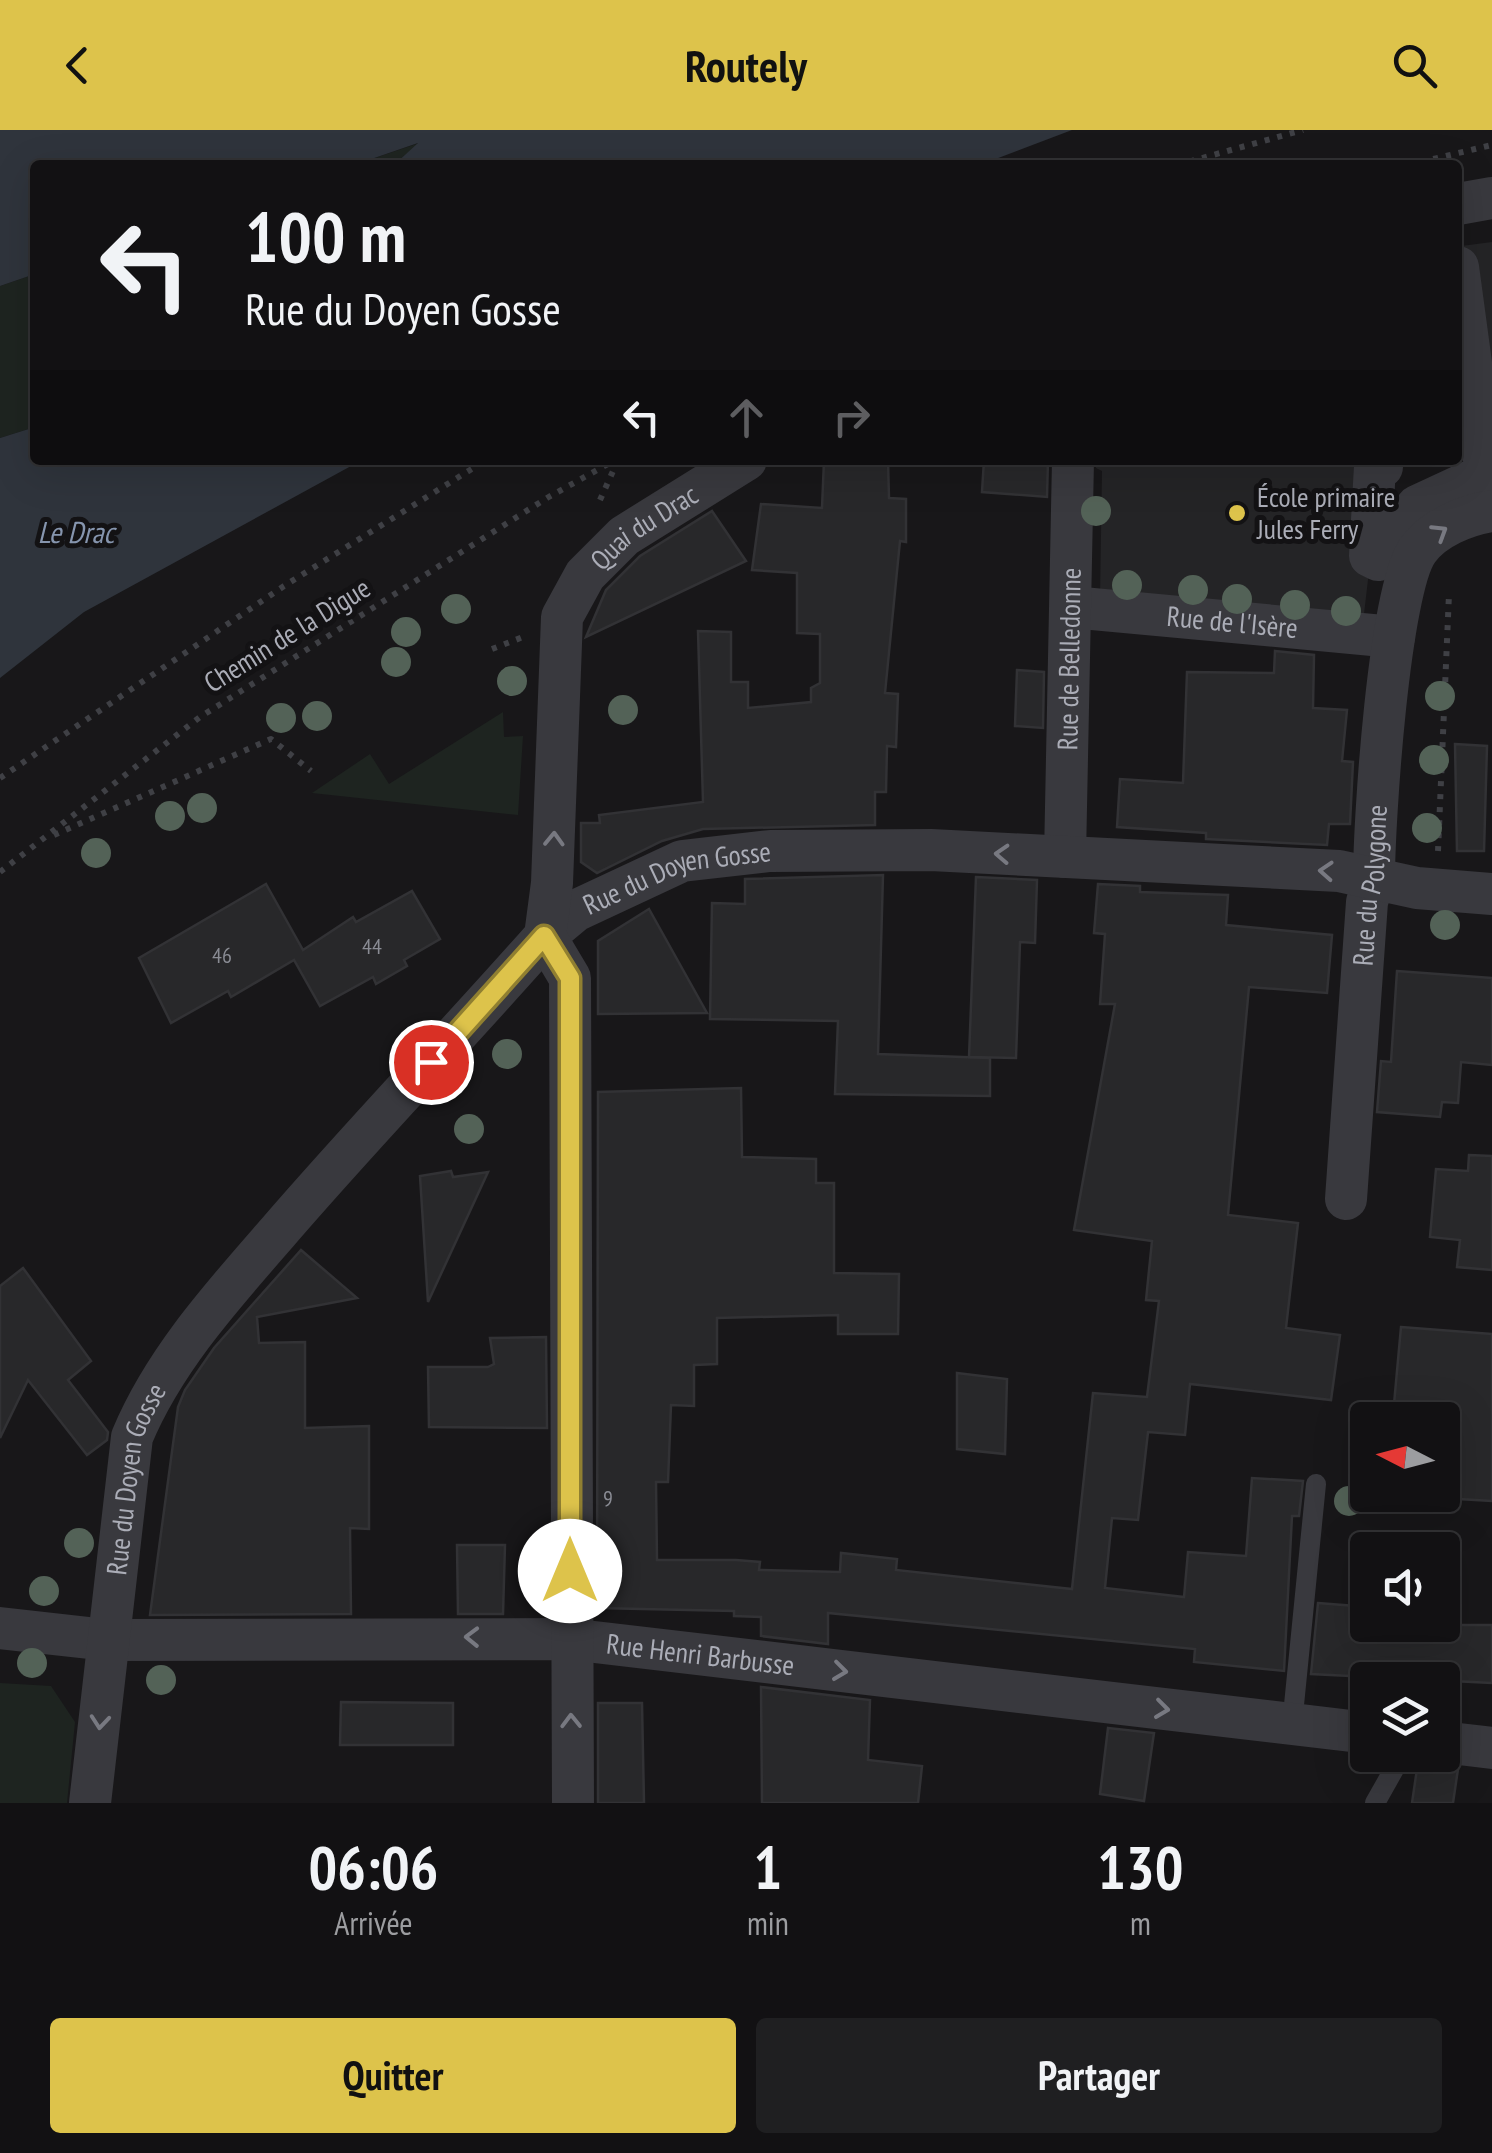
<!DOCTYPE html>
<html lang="fr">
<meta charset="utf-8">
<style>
body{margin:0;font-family:"PT Sans Narrow",sans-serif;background:#1f1f21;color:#f1f3f6;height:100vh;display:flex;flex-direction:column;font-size:38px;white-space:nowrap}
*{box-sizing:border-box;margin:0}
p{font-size:32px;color:#9c9da0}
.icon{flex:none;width:55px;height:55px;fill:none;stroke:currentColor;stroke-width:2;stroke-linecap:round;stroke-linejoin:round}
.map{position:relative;height:1673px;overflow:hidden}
.drawer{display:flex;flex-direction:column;background:#121113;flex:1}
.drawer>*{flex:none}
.guide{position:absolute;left:30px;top:30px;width:1432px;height:305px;border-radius:10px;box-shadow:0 10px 40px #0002,0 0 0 2px #313133;background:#121113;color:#f1f3f6;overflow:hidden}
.needle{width:65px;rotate:276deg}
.controls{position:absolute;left:1350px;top:1272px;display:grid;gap:20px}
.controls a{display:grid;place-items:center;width:110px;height:110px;border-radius:10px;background:#121113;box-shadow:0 10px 40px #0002,0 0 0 2px #313133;font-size:50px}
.pin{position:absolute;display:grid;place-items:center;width:85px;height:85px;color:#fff;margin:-42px;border:5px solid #fff;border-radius:50%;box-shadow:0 2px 10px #0007}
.me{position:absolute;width:110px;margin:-55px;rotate:0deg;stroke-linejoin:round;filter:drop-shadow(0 0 8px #0008)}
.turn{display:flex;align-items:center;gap:35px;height:210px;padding:0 50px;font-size:45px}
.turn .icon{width:130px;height:130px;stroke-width:2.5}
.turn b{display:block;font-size:70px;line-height:85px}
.lanes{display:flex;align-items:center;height:95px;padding:0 50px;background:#0003;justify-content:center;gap:50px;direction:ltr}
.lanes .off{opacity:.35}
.eta{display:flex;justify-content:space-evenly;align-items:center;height:170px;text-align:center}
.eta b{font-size:60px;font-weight:700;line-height:70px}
.action{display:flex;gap:20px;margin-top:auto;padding:20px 50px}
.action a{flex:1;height:115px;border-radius:10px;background:#ddc34b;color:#111;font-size:40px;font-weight:700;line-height:115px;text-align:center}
.action a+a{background:#1f1f21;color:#f1f3f6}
header{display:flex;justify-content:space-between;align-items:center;height:130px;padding:0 50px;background:#ddc34b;color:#111;font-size:45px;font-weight:700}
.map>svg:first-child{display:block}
.built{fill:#242426}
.green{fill:#1e2420}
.water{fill:#2f343c}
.building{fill:#28282a;stroke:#323235;stroke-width:2.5}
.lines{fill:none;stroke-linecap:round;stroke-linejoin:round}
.path{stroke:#3f4045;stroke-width:6;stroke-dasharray:5 8;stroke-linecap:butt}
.lane{stroke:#39393e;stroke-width:20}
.street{stroke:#39393e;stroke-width:42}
.tree{fill:#536257}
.oneway{stroke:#787981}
.route-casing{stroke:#907f31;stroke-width:25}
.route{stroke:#ddc34b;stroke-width:18}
.poi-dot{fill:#ddc34b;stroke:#131214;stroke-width:4}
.labels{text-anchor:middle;stroke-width:10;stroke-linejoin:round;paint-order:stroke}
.number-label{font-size:22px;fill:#8a8c94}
.poi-label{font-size:28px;fill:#abadb7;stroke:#131214;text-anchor:start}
.street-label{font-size:28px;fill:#abadb7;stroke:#131214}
.water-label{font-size:30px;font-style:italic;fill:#8695ae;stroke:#131214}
</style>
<header><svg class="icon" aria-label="back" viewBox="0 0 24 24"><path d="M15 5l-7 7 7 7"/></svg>Routely<svg class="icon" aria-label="search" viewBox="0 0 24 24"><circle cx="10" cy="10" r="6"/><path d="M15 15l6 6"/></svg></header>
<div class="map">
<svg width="1492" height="1673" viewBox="0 0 1492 1673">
<rect width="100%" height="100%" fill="#181719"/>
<g class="built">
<polygon points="1492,112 1492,331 1461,116"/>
<polygon points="1095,330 1382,330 1364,484 1100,469 1102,341 1096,338"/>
</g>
<g class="green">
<polygon points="422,12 394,35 354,35"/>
<polygon points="35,144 35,297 0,308 0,156"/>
<polygon points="503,582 504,607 523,606 518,685 312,663 370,624 389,654"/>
<polygon points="0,1553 51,1556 75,1592 67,1673 0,1673"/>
</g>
<g class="water">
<polygon points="0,0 1072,0 980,35 394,35 418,13 354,35 35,35 35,144 0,156"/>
<polygon points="35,297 35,330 362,330 84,482 0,548 0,308"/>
</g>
<g class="building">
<polygon points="824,330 888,330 889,368 906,369 906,412 900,411 885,563 898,564 896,617 887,616 886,662 875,662 875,695 703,699 662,711 597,743 581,732 581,693 600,693 599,685 703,672 698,501 731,502 731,552 748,552 748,578 811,572 811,558 820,553 820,504 797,503 797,443 752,440 761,374 822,378"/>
<polygon points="984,330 1048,330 1047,367 982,362"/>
<polygon points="712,381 746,431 586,507 606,460 640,426"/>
<polygon points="1275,521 1314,525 1313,578 1347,580 1342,631 1353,632 1350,694 1329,694 1327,715 1206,709 1206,703 1117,697 1120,649 1183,653 1187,542 1274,543"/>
<polygon points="1017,540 1044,542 1043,598 1015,596"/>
<polygon points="1455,614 1487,616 1484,721 1457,721"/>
<polygon points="883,745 878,924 990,928 990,966 835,964 838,891 710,889 712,773 745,774 745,749"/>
<polygon points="976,747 1037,750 1035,813 1020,812 1016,928 969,927"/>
<polygon points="266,754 303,820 353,787 356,792 412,761 440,809 404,830 407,836 376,854 373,847 320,876 294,830 231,867 228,861 171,893 139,828"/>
<polygon points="1098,754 1140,756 1140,762 1228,765 1226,795 1332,805 1327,863 1249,857 1228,1085 1298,1093 1286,1198 1340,1205 1331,1270 1190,1254 1185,1305 1148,1302 1138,1390 1112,1388 1105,1458 1184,1467 1188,1422 1246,1426 1252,1348 1303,1351 1299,1386 1292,1386 1284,1541 1194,1532 1195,1519 828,1483 828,1514 761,1506 761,1487 734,1486 734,1481 597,1478 598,962 741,958 742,1027 816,1029 816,1053 834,1053 834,1143 899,1144 898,1204 838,1204 838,1185 717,1188 717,1234 694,1235 694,1276 671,1275 668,1352 656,1352 657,1430 736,1430 760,1432 759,1440 840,1442 841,1423 897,1429 896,1440 1072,1459 1093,1263 1147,1267 1159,1171 1146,1170 1152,1111 1074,1100 1115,874 1100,874 1105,804 1094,803"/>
<polygon points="649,779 707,883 598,884 598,811"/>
<polygon points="1397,841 1492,848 1492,935 1461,932 1458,973 1442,972 1440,987 1377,982 1381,931 1391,932"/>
<polygon points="1469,1025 1492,1026 1492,1140 1457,1137 1460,1110 1430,1107 1436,1039 1468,1041"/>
<polygon points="451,1041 453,1047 488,1042 428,1172 420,1046"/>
<polygon points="301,1120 357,1168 257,1187 259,1213 305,1212 305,1298 369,1296 369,1399 350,1398 351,1484 150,1485 178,1277 185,1260 214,1218"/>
<polygon points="23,1138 91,1231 68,1250 108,1302 107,1310 87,1325 28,1250 0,1308 0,1156"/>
<polygon points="1401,1197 1492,1204 1492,1371 1442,1368 1442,1278 1394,1274"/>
<polygon points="546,1207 547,1298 429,1297 428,1237 488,1237 494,1234 490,1208"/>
<polygon points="957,1243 1007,1249 1005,1324 957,1319"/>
<polygon points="457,1415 505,1415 503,1484 458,1484"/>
<polygon points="1318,1473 1368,1477 1368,1495 1492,1495 1492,1553 1311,1544"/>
<polygon points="761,1557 870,1570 868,1630 922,1636 918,1673 762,1673"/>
<polygon points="341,1572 453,1573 453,1615 340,1615"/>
<polygon points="598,1573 642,1573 644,1673 598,1673"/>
<polygon points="1108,1598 1154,1603 1144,1671 1100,1664"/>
<polygon points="1419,1625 1438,1637 1458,1639 1453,1673 1412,1673"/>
</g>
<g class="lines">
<g class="path">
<polyline points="1177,35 1303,0"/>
<polyline points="1408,35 1492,15"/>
<polyline points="600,370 618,330"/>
<polyline points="492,519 523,507"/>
<polyline points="0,648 284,456 486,330"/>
<polyline points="54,705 271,609 311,641"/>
<polyline points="1438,721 1449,464"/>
<polyline points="0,742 200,587 547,368 615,330"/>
</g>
<g class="lane">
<polyline points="1292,1595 1316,1354"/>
<polyline points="1375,1673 1402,1625"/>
</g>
<g class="street">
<polyline points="1458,74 1492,68"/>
<polyline points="1382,330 1382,337 1375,336 1370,426 1378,430 1417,376 1486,344 1458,137"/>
<path id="s1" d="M 1071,477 L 1394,507"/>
<path id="s2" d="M 1065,727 L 1073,330"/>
<path id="s3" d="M 1346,1069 L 1367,772 L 1374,749 C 1374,690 1389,460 1418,420 C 1434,398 1466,385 1492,381"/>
<path id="s4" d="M 0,1498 L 107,1510 L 569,1509 L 1368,1603"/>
<polyline points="1442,1612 1492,1618"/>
<path id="s5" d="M 90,1673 L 132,1307 C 164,1230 223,1165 278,1102 C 365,1001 457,906 545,806 L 575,781 L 682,731 L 770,721 L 931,720 L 1339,741 L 1417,758 L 1492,764"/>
<path id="s6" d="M 573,1673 L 570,848 L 545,806 L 552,753 L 562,487 L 585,445 L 624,406 L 746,330"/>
</g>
</g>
<g class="tree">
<circle cx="1096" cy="381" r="15"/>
<circle cx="1127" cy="455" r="15"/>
<circle cx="1193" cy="460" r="15"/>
<circle cx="1237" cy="469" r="15"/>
<circle cx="1295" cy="475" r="15"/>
<circle cx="456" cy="479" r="15"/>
<circle cx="1346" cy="481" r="15"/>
<circle cx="406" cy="502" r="15"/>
<circle cx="396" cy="532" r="15"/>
<circle cx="512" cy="551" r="15"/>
<circle cx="1440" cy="566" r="15"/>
<circle cx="623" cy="580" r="15"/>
<circle cx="317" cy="586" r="15"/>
<circle cx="281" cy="588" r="15"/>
<circle cx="1434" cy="630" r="15"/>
<circle cx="202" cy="678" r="15"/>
<circle cx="170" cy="686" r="15"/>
<circle cx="1427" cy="698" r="15"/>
<circle cx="96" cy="723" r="15"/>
<circle cx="1445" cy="795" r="15"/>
<circle cx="507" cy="924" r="15"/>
<circle cx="469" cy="999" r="15"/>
<circle cx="1349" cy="1371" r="15"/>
<circle cx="79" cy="1413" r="15"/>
<circle cx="44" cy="1461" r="15"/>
<circle cx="32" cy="1533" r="15"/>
<circle cx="161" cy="1550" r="15"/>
</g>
<defs><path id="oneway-chevron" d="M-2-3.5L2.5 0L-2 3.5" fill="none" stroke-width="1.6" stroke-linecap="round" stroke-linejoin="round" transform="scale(2.5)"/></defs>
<g class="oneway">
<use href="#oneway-chevron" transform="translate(1440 402) rotate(-32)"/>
<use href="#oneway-chevron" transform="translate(554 709) rotate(-88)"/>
<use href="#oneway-chevron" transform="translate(1002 724) rotate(-177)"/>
<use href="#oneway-chevron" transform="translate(1326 741) rotate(-176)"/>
<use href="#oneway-chevron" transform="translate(472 1507) rotate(-179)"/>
<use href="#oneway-chevron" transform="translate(840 1541) rotate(7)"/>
<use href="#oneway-chevron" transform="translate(1162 1579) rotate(7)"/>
<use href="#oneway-chevron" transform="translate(571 1591) rotate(-91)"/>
<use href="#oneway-chevron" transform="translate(100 1592) rotate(95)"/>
</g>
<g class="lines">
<defs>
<polyline id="route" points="431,932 544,806 570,848 570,1441"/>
</defs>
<use href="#route" class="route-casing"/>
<use href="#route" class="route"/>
</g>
<circle class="poi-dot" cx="1237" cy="383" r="10"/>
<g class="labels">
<g class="number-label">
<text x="372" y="824">44</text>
<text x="222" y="833">46</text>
<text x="608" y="1376">9</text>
</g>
<g class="poi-label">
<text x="1257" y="377">École primaire<tspan x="1257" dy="32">Jules Ferry</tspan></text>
</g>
<g class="street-label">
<text dy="10" stroke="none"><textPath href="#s6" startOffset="1318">Quai du Drac</textPath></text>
<text dy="10" stroke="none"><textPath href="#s1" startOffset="162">Rue de l'Isère</textPath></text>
<text transform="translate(287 505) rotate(-32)" y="10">Chemin de la Digue</text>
<text dy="10" stroke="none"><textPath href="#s2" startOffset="198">Rue de Belledonne</textPath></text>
<text dy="10" stroke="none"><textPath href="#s5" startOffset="1168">Rue du Doyen Gosse</textPath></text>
<text dy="10" stroke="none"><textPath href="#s3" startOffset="315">Rue du Polygone</textPath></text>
<text dy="10" stroke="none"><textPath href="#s5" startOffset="328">Rue du Doyen Gosse</textPath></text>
<text dy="10" stroke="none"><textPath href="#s4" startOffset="702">Rue Henri Barbusse</textPath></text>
</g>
<g class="water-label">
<text x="76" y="413">Le Drac</text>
</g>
</g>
</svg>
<div class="controls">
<a><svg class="needle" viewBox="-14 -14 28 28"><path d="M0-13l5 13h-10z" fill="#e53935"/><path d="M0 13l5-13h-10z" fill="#9c9da0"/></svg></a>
<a><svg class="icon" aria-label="sound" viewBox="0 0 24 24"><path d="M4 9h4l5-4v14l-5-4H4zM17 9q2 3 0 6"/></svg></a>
<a><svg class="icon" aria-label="layers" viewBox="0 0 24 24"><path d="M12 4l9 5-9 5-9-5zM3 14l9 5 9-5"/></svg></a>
</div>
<div class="pin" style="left:431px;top:932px;background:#d93025"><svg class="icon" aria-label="arrive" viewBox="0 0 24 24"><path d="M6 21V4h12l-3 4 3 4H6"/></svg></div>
<svg class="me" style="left:570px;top:1441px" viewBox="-20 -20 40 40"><circle r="19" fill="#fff"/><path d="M0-13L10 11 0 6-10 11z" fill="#ddc34b"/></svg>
<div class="guide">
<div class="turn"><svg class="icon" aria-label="left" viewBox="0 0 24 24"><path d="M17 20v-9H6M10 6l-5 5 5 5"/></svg><div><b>100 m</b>Rue du Doyen Gosse</div></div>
<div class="lanes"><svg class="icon" aria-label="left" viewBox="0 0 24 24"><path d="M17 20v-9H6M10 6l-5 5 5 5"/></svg><svg class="icon off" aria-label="ahead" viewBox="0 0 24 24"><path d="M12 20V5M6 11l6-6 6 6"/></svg><svg class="icon off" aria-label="right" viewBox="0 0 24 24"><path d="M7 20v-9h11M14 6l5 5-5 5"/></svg></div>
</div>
</div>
<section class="drawer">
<div class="eta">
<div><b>06:06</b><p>Arrivée</p></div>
<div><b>1</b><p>min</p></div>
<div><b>130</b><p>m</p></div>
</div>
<div class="action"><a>Quitter</a><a>Partager</a></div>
</section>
